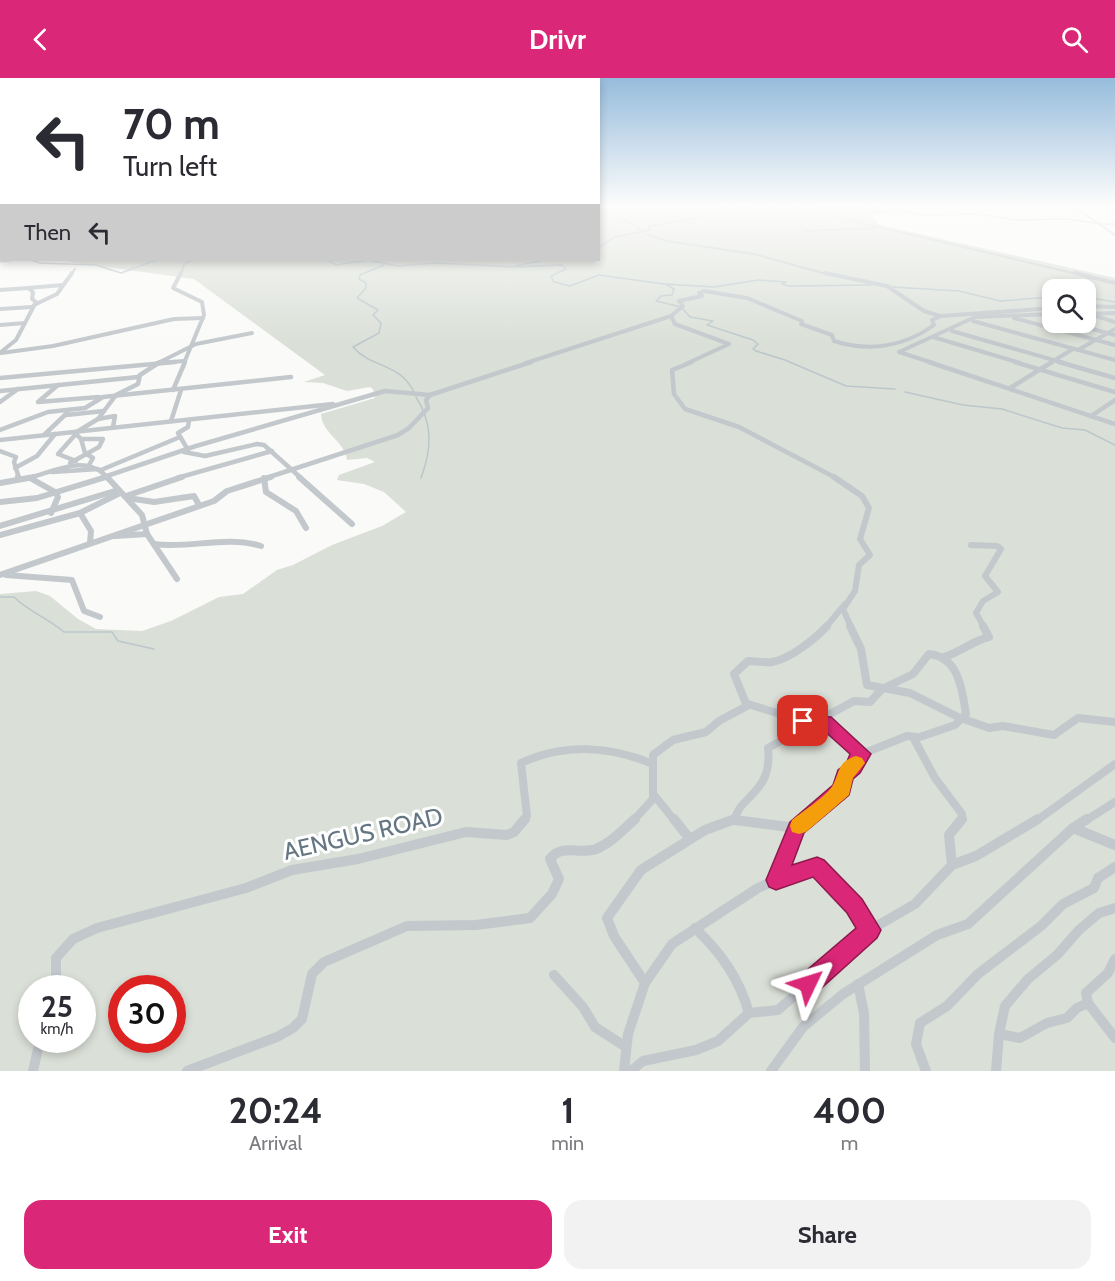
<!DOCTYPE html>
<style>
body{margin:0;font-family:Cabin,sans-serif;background:#f2f2f3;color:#2b2b33;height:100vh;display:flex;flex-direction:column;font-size:22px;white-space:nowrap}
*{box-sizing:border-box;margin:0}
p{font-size:20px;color:#7c7c81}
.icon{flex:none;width:33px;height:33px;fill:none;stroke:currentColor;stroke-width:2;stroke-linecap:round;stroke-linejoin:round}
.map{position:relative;height:993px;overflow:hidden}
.sheet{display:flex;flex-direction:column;background:#fff;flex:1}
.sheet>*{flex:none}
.banner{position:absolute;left:0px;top:0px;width:600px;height:183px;box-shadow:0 3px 9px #0003;background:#fff;color:#2b2b33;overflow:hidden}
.fabs{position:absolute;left:1042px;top:201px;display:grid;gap:12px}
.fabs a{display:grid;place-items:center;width:54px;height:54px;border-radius:12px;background:#fff;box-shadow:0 3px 9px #0003;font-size:30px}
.speed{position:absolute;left:18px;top:897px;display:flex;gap:12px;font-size:30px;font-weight:700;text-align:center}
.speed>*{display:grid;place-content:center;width:78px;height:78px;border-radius:50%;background:#fff;box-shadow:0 3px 9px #0003;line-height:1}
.speed small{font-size:15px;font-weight:400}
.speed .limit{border:9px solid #d22;background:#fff;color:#111}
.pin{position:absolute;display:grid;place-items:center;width:51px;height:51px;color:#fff;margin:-26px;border-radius:12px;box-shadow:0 3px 9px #0006}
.me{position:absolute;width:66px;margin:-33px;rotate:49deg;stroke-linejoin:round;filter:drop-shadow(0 0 4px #0008)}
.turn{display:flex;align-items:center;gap:21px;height:126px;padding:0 24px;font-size:27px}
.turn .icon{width:78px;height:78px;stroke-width:2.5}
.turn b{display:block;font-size:42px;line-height:51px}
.then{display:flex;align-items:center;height:57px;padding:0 24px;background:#0003;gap:12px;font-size:22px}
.eta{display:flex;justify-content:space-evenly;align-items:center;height:102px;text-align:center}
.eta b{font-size:36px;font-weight:700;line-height:42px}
.button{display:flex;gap:12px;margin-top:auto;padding:12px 24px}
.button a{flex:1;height:69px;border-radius:18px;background:#db2777;color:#fff;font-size:24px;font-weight:700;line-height:69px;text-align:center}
.button a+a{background:#f2f2f3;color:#2b2b33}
header{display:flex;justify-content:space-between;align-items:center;height:78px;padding:0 24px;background:#db2777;color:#fff;font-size:27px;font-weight:700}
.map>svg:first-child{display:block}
.green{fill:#dadfd7;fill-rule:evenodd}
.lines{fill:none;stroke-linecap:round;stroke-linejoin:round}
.stream{stroke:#bbc7cb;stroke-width:1.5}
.street-far5{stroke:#c3c8cc;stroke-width:2}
.street-far4{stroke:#c3c8cc;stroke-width:4}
.street-far3{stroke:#c3c8cc;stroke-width:4.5}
.street-far2{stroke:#c3c8cc;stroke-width:6}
.street-far1{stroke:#c3c8cc;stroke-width:8}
.street{stroke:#c3c8cc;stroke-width:10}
.route{fill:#db2777;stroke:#8e194d;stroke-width:1.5}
.slow{fill:#f59e0b}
.labels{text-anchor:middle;stroke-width:6;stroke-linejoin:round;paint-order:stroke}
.near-street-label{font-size:24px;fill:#657683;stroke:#fff}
</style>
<header><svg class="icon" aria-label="back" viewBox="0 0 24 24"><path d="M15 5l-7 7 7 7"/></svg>Drivr<svg class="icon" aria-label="search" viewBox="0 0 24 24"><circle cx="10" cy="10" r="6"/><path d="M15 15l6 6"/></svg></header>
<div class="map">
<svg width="1115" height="993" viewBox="0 0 1115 993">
<rect width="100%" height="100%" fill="#fafaf8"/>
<path class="green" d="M 599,128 L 914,128 L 888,136 L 871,137 L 880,147 L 1115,200 L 1115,993 L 0,993 L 0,516 L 36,513 L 50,518 L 78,541 L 96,551 L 142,553 L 171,543 L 219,519 L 243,516 L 277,492 L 293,487 L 332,467 L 382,448 L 406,434 L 384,414 L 364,406 L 337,402 L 339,397 L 375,384 L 367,380 L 347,382 C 345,363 322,356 321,336 L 375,320 L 373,311 L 370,309 L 347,313 L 323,305 L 304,304 L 325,297 L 194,201 L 55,182 L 598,182 ZM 1053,212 L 1086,212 L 1086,244 L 1053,244 ZM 32,910 L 82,910 L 82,962 L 32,962 ZM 122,910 L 172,910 L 172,962 L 122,962 Z"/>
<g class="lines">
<g class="stream">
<polyline points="813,128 862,130 883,134 895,132 926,137 978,136 1015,142 1066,141 1096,145"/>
<polyline points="1101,146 1115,146"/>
<polyline points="598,170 615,159 650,152 649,148 709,138 714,133 757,128"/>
<polyline points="31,182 40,185 96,187 121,195 156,182"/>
<polyline points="328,182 336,187 368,182 398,188 436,185 514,189 562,187 566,191 551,198 554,204 570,208 599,197 664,206 714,209 758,202 786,204 782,206 788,208 872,207"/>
<polyline points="0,184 14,182"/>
<path d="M 384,187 L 360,197 L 359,201 L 366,205 L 366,210 L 357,220 L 378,232 L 373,237 L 381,245 L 379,255 L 353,269 C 372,291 399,284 414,314"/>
<polyline points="516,188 544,182"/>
<polyline points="667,207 674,211 672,217 661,218 656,223 681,229 690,239 713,243 707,247 753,262 758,266 753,271 756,273 785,282 846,308 895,311"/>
<polyline points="892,209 959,213 1000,223 1053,219"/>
<polyline points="1086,219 1115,224"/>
<polyline points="905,314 963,327 1002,331 1062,350 1085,352 1115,367"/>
<path d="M 416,319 C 433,346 432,370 421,400"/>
<path d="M 0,519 L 14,519 C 29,534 48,540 64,554 L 112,554 L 118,563 L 154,571"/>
</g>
<g class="street-far5">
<polyline points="716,128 730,131"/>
<polyline points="791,128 1081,197"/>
<polyline points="1073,128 1115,157"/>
<polyline points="598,131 633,146 646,156 667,163 754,176 830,197"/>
<polyline points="769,136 767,132 775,128"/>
<polyline points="861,143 862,135 877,128"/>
<polyline points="805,153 876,150"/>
<polyline points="71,197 75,191"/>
<polyline points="181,197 184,186 193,182"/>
</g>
<g class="street-far4">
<polyline points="181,195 173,210 202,224 204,237 184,285"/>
<polyline points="825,195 887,208 924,233 940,238"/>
<polyline points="1075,195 1115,205"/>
<polyline points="28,210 63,207"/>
<polyline points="0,212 28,210 33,214 32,221 36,224 16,262 1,274"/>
<polyline points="34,227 57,216 72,195"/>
<polyline points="1086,228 1115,229"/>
<polyline points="0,231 32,229"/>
<polyline points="1086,236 1115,235"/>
<polyline points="671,238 675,246 729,266 688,285"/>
<polyline points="1096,238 1115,244"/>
<polyline points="1014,240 1115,267"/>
<polyline points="973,243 1115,282"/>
<polyline points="1067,244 1115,257"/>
<polyline points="0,247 25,245"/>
<polyline points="952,253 1064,285"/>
<polyline points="933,259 1020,285"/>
<polyline points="1078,272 1115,251"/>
<polyline points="1,275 53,268 174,241 203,240"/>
<polyline points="158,285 184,283"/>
<polyline points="158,285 196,266 252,255"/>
<path d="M 526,285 L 671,238 L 683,228 L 679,223 L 702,218 L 699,215 L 704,213 L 747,220 L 802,243 L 801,246 L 832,257 L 834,263 C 869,274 904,269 934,247 L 932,242 L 941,238 L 1053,230"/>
<polyline points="933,285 899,274 975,239 1053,236"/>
<polyline points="1050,285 1073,271"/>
</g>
<g class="street-far3">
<polyline points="692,284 672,292 674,316 685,331 739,349 836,400"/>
<polyline points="929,284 1115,346"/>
<polyline points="1015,284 1115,314"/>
<polyline points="1059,284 1115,300"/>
<polyline points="0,300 175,284"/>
<polyline points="58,307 38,324 99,319"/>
<polyline points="173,312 185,284"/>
<polyline points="1012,312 1010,310 1052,284"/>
<polyline points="0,313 138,299"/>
<polyline points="0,324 18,311"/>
<polyline points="66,337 104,333"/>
<polyline points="1091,338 1115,322"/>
<polyline points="98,341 115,338 113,349"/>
<polyline points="171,343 181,312"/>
<polyline points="0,352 48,334 85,330 103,319 291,299"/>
<polyline points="44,357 67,335"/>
<polyline points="75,357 58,376 76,383"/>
<polyline points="0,362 333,326"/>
<polyline points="188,372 178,355 188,349 189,342"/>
<polyline points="0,373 16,379 14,384 19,400"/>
<polyline points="184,374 205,378 257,366 264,367 301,400"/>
<polyline points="70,385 99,369 103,361 81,361"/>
<polyline points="89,387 93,380 85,375 81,361 75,355 98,341 116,317 138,306 140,297 160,284"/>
<polyline points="15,390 37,378 55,356"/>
<polyline points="101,392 180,359"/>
<polyline points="52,394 98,391"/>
<path d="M 29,400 C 56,393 86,375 108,400"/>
<polyline points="101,400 196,368 385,313 430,317 531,284"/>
<polyline points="177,400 272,373"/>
<polyline points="266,400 398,357 409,350 428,330 426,322 430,317"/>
</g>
<g class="street-far2">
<polyline points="18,399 19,401"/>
<polyline points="107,399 142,437 147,456 177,501"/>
<polyline points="299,399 352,446"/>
<polyline points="834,399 862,418 869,430 860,461 870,477 859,487 855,513 843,531 851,549"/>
<polyline points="30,400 55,414 58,419 51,435"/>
<polyline points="264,400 266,414 296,433 306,450"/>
<polyline points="0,405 34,399"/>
<polyline points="126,418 182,399"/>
<polyline points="128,420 154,424 194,418 199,427"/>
<polyline points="0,424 37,420 106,399"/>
<polyline points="80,435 120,415"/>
<polyline points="0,448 118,412"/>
<polyline points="0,457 80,435 91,453 90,465"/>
<polyline points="115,458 147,456"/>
<path d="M 154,466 C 190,471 226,457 261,468"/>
<polyline points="971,467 997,468 1001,471 985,498 998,514 983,523 976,535 984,549"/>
<polyline points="0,497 214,423 227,413 271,399"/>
<polyline points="6,497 72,502 84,533 100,539"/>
<polyline points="826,549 845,526"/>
</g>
<g class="street-far1">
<polyline points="850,548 861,571 867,607 910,615 958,639 989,650 1003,648 1054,657 1078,640 1115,644"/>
<path d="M 944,579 C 961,574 972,563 989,559 L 983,548"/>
<polyline points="748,626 803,643 825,644 862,676 907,658 916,659"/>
<polyline points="654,717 675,743"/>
<polyline points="735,742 740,743"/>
<path d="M 524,743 L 527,738 L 521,685 C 564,665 610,668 653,686"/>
<path d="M 633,743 L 653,721 L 653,677 L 673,662 L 706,654 L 719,643 L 747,628 L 734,596 L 748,583 C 756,583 764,585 772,584 C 790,581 815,561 827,548"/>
<path d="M 732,743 L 735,742 C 738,718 773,716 768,670 L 854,623 L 870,624 L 882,611 L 913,596 L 929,576 C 959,579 962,611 966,636 L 955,647 L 914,661 L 935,700 L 962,736 L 961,743"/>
<polyline points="806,743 842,711 844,697 854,690 858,677 862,676"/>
<polyline points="1036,743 1115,686"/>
<polyline points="1085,743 1115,724"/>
</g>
<g class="street">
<polyline points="674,741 689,760"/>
<polyline points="808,741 796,750 776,802 817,788 855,828 870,852"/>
<polyline points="735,742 796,750"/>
<polyline points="1073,750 1115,767"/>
<polyline points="952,787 949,757 962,741"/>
<path d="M 695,850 C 721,875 739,900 749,935"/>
<polyline points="1115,881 1108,895 1086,915 1088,925 1115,960"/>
<polyline points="554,897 583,929 595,949 626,969"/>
<polyline points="645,905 672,866 758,810 776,802"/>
<polyline points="858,906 864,935 865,993"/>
<polyline points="56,910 56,880 73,861 97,850 246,810 292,792 358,781 466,754 507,757 514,754 525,741"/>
<polyline points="999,956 1020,960 1047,945 1067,940 1077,930 1088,925"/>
<polyline points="33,993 40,962"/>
<path d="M 187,993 L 277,959 L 293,950 L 302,941 L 312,896 L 324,884 L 407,848 L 476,847 L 530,840 L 552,816 L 559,801 L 550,781 C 562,765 579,777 596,771 C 611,765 623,752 635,741"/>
<polyline points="624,993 628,956 645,905 614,858 607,840 641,792 705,752 735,741"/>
<polyline points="631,993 643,983 696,972 718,963 749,935 778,932 870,852 915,826 952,787 976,778 1038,741"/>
<polyline points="771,993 803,949 843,916 937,857 968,846 1073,750 1087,741"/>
<polyline points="926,993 916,966 920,945 947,928 978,896 1041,848 1063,826 1094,810 1098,800 1115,789"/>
<polyline points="996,993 999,956 1005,928 1028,901 1057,877 1079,852 1099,835 1115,830"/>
</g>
</g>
<linearGradient id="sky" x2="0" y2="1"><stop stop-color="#96bcdc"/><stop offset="0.48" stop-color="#fdfdfc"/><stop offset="1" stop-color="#fdfdfc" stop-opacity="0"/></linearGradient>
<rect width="1115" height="267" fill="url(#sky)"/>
<polygon class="route" points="803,637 831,639 871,676 860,695 853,701 849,717 804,755 792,787 817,779 824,782 862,821 881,852 877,860 817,914 808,917 800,914 797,906 800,898 856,850 847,835 813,799 776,812 769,809 766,802 790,744 833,707 838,692 846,686 850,676 821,650 797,648 795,643 797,639"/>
<path class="slow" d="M 856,678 L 862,680 L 865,685 L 853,700 L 849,717 L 806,754 L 799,756 L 792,754 L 790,748 L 792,742 C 802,734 828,717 833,707 C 840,694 837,684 856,678 Z"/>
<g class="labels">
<g class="near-street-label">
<text transform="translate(363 756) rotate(-13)" y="8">AENGUS ROAD</text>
</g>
</g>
</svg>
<div class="fabs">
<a><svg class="icon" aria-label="search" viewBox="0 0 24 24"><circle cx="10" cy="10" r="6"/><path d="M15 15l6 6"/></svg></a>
</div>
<div class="speed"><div>25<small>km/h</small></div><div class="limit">30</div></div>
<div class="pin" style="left:803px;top:643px;background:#d93025"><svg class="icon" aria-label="arrive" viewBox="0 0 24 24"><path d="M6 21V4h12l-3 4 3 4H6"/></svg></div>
<svg class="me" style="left:808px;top:906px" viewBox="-20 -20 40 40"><path d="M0-17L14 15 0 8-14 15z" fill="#db2777" stroke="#fff" stroke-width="4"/></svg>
<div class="banner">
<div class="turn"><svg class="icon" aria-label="left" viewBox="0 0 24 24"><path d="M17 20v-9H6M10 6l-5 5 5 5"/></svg><div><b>70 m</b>Turn left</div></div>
<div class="then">Then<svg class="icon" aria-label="left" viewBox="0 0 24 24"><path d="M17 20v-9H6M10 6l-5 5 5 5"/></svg></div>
</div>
</div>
<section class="sheet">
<div class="eta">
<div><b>20:24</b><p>Arrival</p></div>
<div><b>1</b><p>min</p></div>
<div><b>400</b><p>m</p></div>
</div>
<div class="button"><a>Exit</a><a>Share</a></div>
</section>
